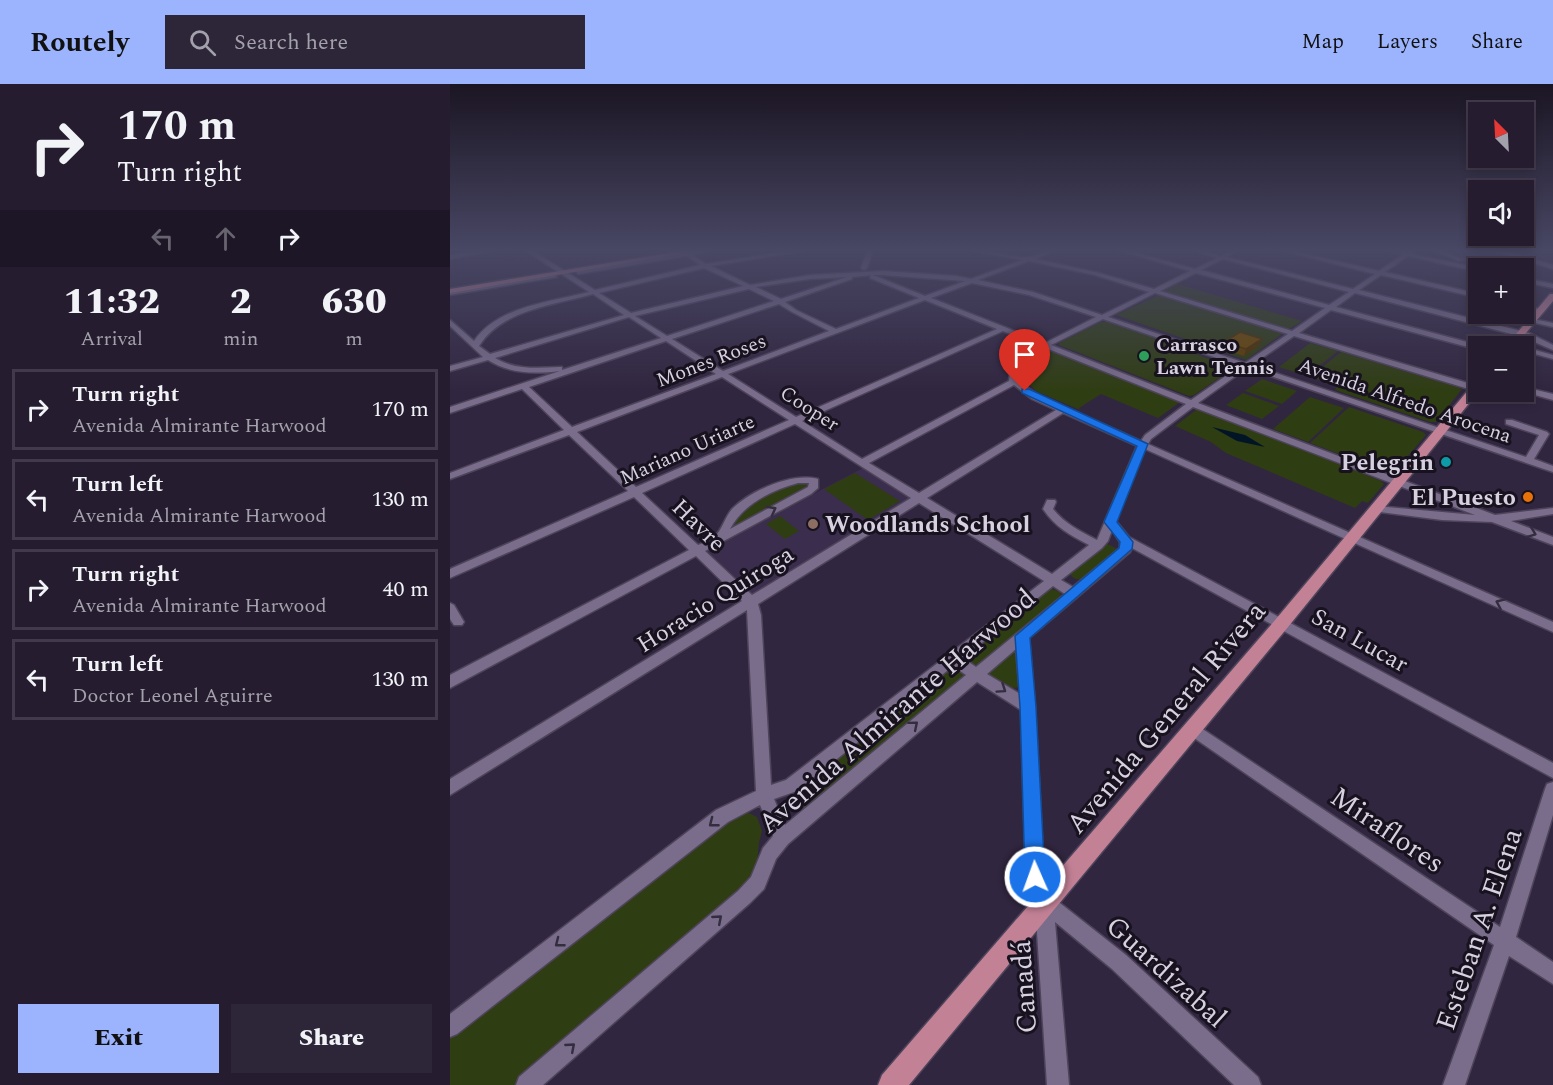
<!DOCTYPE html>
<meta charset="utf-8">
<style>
body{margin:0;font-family:Spectral,serif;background:#2d2538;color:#f1f3f6;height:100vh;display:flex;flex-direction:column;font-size:22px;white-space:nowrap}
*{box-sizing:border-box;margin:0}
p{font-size:20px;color:#a3a1ab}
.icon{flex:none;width:33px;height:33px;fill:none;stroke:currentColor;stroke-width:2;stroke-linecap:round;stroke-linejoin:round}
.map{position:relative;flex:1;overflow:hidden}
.panel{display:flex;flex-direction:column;background:#251c30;width:450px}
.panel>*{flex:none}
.top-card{background:#251c30;color:#f1f3f6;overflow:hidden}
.needle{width:39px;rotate:336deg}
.tools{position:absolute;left:1018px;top:18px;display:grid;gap:12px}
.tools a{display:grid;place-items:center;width:66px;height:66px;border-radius:0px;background:#251c30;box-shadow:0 3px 9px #0003,0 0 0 2px #423a4c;font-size:30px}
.pin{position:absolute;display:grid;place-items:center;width:51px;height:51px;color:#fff;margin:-62px -26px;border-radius:50% 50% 50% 0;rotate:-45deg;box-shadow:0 0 6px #0007}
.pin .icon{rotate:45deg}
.me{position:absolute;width:66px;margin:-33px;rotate:358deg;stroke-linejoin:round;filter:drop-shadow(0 0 4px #0008)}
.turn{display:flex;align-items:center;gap:21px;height:126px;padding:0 18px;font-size:27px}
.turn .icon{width:78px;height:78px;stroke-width:2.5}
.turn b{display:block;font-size:42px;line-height:51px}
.lanes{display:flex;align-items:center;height:57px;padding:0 18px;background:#0003;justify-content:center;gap:30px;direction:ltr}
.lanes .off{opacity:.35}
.eta{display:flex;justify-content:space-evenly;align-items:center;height:102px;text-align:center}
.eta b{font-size:36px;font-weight:800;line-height:42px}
.cta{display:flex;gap:12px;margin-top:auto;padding:12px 18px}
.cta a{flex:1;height:69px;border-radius:0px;background:#9cb4fd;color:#111;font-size:24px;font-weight:800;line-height:69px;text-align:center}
.cta a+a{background:#2d2538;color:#f1f3f6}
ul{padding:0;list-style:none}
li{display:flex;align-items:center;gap:18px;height:81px;margin:0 12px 9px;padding:0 6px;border:3px solid #423a4c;border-radius:0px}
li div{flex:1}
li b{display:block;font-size:22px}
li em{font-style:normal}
header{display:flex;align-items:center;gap:36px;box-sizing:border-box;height:84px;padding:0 30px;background:#9cb4fd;color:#111}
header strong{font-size:28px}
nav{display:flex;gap:33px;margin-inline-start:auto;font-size:21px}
.search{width:420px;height:54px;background:#2d2538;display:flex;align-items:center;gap:15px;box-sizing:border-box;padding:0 21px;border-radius:0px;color:#a3a1ab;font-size:22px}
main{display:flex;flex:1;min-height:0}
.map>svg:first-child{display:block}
.built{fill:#3b2d4d}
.green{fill:#2f3d13}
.water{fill:#011526}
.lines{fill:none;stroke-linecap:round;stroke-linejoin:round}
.minor-casing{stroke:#4e445a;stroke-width:3}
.major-casing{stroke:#4e445a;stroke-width:3}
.minor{fill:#796d8b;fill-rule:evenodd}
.major{fill:#c38196;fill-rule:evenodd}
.wall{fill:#5d3e00}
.shaded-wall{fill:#4c3200}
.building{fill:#6c4800;stroke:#4c3200;stroke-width:1.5}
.oneway{stroke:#342d3f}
.route{fill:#1a73e8;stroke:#114b97;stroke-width:1.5}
.leisure-dot{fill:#2e9e5b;stroke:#17121e;stroke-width:2}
.culture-dot{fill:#0f9aa8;stroke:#17121e;stroke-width:2}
.food-dot{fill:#e8710a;stroke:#17121e;stroke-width:2}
.education-dot{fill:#8d6e63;stroke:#17121e;stroke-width:2}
.labels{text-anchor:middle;stroke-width:6;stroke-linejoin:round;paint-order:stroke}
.far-poi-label{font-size:20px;font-weight:bold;fill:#d6d0e1;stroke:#17121e;text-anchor:start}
.far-street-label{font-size:20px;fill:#d6d0e1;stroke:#17121e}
.poi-label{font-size:24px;font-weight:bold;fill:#d6d0e1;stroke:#17121e;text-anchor:end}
.street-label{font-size:24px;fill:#d6d0e1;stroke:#17121e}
.near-street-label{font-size:28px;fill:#d6d0e1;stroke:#17121e}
</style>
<header>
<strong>Routely</strong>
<div class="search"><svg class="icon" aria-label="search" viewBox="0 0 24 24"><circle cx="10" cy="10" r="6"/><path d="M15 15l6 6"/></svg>Search here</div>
<nav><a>Map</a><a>Layers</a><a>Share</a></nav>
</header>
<main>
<section class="panel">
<div class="top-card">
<div class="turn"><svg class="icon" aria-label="right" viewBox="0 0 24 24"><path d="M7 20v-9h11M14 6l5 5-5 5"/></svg><div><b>170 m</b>Turn right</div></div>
<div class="lanes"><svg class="icon off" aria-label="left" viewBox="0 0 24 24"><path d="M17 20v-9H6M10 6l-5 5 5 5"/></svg><svg class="icon off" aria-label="ahead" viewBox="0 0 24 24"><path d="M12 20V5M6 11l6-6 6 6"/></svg><svg class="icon" aria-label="right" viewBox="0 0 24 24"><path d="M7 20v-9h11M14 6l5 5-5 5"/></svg></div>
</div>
<div class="eta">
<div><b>11:32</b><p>Arrival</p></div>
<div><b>2</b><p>min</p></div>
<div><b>630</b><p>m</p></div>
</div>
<ul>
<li><svg class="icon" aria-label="right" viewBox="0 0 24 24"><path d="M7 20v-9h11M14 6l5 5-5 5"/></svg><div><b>Turn right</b><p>Avenida Almirante Harwood</p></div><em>170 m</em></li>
<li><svg class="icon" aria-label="left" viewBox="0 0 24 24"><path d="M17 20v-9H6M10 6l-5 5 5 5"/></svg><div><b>Turn left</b><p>Avenida Almirante Harwood</p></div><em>130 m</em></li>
<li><svg class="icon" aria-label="right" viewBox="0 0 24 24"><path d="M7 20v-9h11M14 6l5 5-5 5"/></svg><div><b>Turn right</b><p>Avenida Almirante Harwood</p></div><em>40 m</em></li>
<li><svg class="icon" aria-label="left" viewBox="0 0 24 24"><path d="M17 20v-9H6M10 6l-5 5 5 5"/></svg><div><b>Turn left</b><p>Doctor Leonel Aguirre</p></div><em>130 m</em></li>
</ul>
<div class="cta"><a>Exit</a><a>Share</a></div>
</section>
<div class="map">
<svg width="1103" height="1001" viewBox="0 0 1103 1001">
<rect width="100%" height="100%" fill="#312640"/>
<polygon class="built" points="415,383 464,414 301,511 256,466"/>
<g class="green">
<polygon points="727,200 852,237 841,244 836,244 714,207"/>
<polygon points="709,211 830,249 832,250 796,276 666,231"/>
<polygon points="651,238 657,238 706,254 704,255 784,284 744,311 739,312 609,261 609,259"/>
<polygon points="860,259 888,267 857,292 829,283"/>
<path d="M 599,265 L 730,318 L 708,334 L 651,310 L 629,324 L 630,326 L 586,307 L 573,294 C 569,277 586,272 599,265 Z"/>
<polygon points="891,268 1007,303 1012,305 986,338 980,338 885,306 888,302 860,293"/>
<polygon points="812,295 847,307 832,320 795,307"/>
<polygon points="793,309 829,322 812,335 776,321"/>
<polygon points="860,313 894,324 858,358 823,345"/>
<polygon points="899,323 973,348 976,351 944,388 938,388 860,359"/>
<polygon points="746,326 752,326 931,397 934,400 918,419 912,417 905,424 776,369 761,358 725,342"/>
<polygon points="405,389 450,417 418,436 374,405"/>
<polygon points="355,394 362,401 290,441 281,441 297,421 346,396"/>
<polygon points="330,432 349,447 335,455 316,440"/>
<path d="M 656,459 L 669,466 L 635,494 C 628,497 622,495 619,488 Z"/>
<polygon points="602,505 610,508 611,514 531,580 522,581 516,574 518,569 597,506"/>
<polygon points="563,565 568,567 570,603 563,604 535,590"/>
<polygon points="506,583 513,588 513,595 359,722 353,724 345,721 342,712 350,703 497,586"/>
<polygon points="297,728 307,733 312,747 309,758 307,781 297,802 65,1001 0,1001 0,950 289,729"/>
</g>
<polygon class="water" points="762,343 795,351 815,363 787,357"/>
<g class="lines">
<defs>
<g id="minor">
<polygon points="28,167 43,167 0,175 0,171"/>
<path d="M 76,167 L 83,167 L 145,206 L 250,181 L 237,172 L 128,190 L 126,187 L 245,167 L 259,167 L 243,171 L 256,180 L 323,169 L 354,167 L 261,182 L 300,201 L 360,191 L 433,187 L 507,192 L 521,195 L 572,176 L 523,167 C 541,167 558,173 576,173 C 585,173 594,167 604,167 L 586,175 L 649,189 L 704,205 L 740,187 L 670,167 L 680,167 L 745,185 L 767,174 L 744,167 L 754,167 L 771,172 L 780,167 L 788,167 L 777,173 L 903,205 L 925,190 L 833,167 L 844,167 L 929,187 L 952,171 L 938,167 L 965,167 L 962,170 L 1030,184 L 1029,188 L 958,172 L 935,188 L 1029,210 L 1029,214 L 931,191 L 909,206 L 1079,249 L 1103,261 L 1103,266 L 1073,253 L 905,209 L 886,223 L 1032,262 L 1029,262 L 1029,266 L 881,226 L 849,249 L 1028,302 L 1028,306 L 1022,306 L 844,252 L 802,281 L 1076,373 L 1089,351 L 1056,340 L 1056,336 L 1062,336 L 1097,348 L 1099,350 L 1084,375 L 1103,382 L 1103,388 L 797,284 L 748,319 L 1045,431 L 1103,424 L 1103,430 L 1061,437 L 1103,453 L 1103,461 L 1042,438 L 992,436 L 922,427 L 921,425 L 922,423 L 926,422 L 1025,431 L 743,323 L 701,355 L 698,360 L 1103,538 L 1103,548 L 695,365 L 666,437 L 679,453 L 1103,679 L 1103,694 L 682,464 L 680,468 L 579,554 L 585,623 L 594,793 L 601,812 L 676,871 L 808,993 L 811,1001 L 784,1001 L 662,885 L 605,838 L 619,1001 L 597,1001 L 585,818 L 576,793 L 571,626 L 527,598 L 338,760 L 326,775 L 314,805 L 300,819 L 93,1001 L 66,1001 L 69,993 L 288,807 L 301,793 L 313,764 L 323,752 L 310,721 L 278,738 L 7,950 L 0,953 L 0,930 L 266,726 L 306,707 L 297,526 L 0,711 L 0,695 L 292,517 L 246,472 L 0,604 L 0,591 L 239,466 L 184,413 L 0,494 L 0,485 L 178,407 L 119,351 L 0,395 L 0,389 L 114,346 L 72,305 L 0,329 L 0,323 L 110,287 C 85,290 60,290 38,276 L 0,287 L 0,282 L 33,273 L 0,242 L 0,236 L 24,257 C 48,222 100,218 139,208 ZM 773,175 L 899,208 L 879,221 L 751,186 ZM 579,177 L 645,191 L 699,208 L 652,231 L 583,208 L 528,196 ZM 254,184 L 293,202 L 181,229 L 149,209 ZM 746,189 L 875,224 L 842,247 L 710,207 ZM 421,191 L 420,194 L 469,214 L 386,245 L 346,226 L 335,218 L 402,195 L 402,193 ZM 423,191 L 433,191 L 515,197 L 475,212 ZM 397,193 L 331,215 L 306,203 L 360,195 ZM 522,199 L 579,211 L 646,233 L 595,259 L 481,214 ZM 299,205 L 324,217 L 217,252 L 185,232 ZM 705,209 L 838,250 L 795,279 L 658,233 ZM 143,210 L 174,231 L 40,270 L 29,262 C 52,225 105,221 143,210 ZM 475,216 L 547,245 L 346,333 L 278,290 ZM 329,220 L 342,228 L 379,247 L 273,287 L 222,255 ZM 179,233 L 211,254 L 112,286 L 112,283 L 109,283 C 87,284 65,286 45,274 ZM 653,235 L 790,282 L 741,316 L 601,261 ZM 553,247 L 589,262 L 571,270 L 561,279 L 559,297 L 412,375 L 352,337 ZM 216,257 L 266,290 L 122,343 L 79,303 ZM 596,264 L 736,320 L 695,351 L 691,357 L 588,311 L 567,296 L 568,282 L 577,274 ZM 272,293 L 339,336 L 186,403 L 127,348 ZM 564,301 L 582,315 L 606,326 L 469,409 L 419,379 ZM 613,329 L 687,362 L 647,456 C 630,447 615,440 603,425 L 606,418 L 605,416 L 597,416 L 593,425 C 605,443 620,451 639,461 L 602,490 L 477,414 ZM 345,340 L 461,414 L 302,511 L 255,467 L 361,410 L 368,404 L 368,395 C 342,388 300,407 282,425 C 275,433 272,446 265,452 C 261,456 253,459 248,461 L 192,409 ZM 348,399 L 359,399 L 358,403 L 280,445 C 293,420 322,406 348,399 ZM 469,419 L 594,497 L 336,696 L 321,701 L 311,531 L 308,520 ZM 662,446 L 670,458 L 670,464 L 623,503 L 611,496 L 652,464 L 658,457 ZM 603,502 L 615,510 L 526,583 L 513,574 ZM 566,565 L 570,610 L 537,590 ZM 503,582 L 516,591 L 335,741 L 324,715 L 347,707 Z"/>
<polygon points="417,167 423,167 417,184 414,186 411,184"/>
<polygon points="985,167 993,167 1014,176 1009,177"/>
<polygon points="1045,167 1055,167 1103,181 1103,185"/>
<polygon points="105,190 107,193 0,211 0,207"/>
<polygon points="1074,194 1103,200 1103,204 1074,198"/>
<polygon points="1074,221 1094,226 1091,228 1074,225"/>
<polygon points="1083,235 1103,239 1103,243 1081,238 1081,236"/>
<polygon points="1074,263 1103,271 1103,275 1074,267"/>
<polygon points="1074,303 1103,310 1103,316 1074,308"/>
<polygon points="0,519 4,521 14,538 12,541 4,541 0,535"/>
<polygon points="742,638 1050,843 1095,705 1097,700 1103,698 1103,731 1066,853 1103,878 1103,900 1059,872 1015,1001 993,1001 1044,861 737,649 735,644 737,639"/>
</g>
<g id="major">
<polygon points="231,167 248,167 0,209 0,205"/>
<polygon points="1100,210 1103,210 1103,217 1065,262 1056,262"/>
<polygon points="1029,297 1029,307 838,543 459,1001 428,1001 432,991 826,535 1025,298"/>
</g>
</defs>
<use href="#minor" class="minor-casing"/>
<use href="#major" class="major-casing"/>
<use href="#minor" class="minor"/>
<use href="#major" class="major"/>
</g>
<polygon class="wall" points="774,258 810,261 794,272 772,265"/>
<polygon class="shaded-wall" points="812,255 810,261 794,272 796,265"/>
<polygon class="building" points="790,248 812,255 796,265 774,258"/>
<defs><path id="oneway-chevron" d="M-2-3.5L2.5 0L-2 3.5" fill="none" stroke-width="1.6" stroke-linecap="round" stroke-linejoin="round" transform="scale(1.5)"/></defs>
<g class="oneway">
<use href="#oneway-chevron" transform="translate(322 426) rotate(-28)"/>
<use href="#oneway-chevron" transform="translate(1082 449) rotate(21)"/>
<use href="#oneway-chevron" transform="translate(1050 519) rotate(-156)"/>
<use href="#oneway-chevron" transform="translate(552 605) rotate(34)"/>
<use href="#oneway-chevron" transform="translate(464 641) rotate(-40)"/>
<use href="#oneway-chevron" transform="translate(263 739) rotate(142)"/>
<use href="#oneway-chevron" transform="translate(268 835) rotate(-41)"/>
<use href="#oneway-chevron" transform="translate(109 859) rotate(142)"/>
<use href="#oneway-chevron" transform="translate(121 963) rotate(-41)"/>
</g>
<linearGradient id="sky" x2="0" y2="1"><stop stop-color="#1b1523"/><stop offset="0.54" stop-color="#484764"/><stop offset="1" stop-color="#484764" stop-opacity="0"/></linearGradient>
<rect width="1103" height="307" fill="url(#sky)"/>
<polygon class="route" points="572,305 579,305 698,360 667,438 683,458 682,465 580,554 586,623 595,793 592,800 585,803 578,800 575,793 570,623 565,552 669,464 670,458 654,438 687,362 572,309"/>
<circle class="leisure-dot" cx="694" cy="272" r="6"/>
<circle class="culture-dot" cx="996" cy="378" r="6"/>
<circle class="food-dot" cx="1078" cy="413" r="6"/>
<circle class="education-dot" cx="363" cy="440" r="6"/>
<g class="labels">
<g class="far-poi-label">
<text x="706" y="267">Carrasco<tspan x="706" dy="23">Lawn Tennis</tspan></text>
</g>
<g class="far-street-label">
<text transform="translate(261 276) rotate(-21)" y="7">Mones Roses</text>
<text transform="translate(955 316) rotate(19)" y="7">Avenida Alfredo Arocena</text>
<text transform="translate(360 324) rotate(33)" y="7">Cooper</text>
<text transform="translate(237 365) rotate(-24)" y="7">Mariano Uriarte</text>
</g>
<g class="poi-label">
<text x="984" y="386">Pelegrin</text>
<text x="1066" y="421">El Puesto</text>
<text x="375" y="448" text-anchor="start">Woodlands School</text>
</g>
<g class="street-label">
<text transform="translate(249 441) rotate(44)" y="8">Havre</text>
<text transform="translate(265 515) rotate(-32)" y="8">Horacio Quiroga</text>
<text transform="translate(910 556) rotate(29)" y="8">San Lucar</text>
</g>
<g class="near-street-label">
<text transform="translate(446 626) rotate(-41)" y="10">Avenida Almirante Harwood</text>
<text transform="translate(715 633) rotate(-50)" y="10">Avenida General Rivera</text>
<text transform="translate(938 745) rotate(34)" y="10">Miraflores</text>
<text transform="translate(1028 845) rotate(-71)" y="10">Esteban A. Elena</text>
<text transform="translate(717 887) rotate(42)" y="10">Guardizabal</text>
<text transform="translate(573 903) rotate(-94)" y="10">Canadá</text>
</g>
</g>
</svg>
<div class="tools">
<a><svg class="needle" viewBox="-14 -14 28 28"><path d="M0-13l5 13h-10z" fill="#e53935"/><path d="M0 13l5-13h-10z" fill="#a3a1ab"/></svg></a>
<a><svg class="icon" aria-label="sound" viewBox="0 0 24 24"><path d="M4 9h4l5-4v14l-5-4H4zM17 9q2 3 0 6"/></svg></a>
<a>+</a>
<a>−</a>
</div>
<div class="pin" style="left:575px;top:307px;background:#d93025"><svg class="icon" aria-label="arrive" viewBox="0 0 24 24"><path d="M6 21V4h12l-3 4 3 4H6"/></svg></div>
<svg class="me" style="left:585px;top:793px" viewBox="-20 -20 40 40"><circle r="17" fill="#1a73e8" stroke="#fff" stroke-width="3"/><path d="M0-11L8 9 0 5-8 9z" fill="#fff"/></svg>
</div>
</main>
